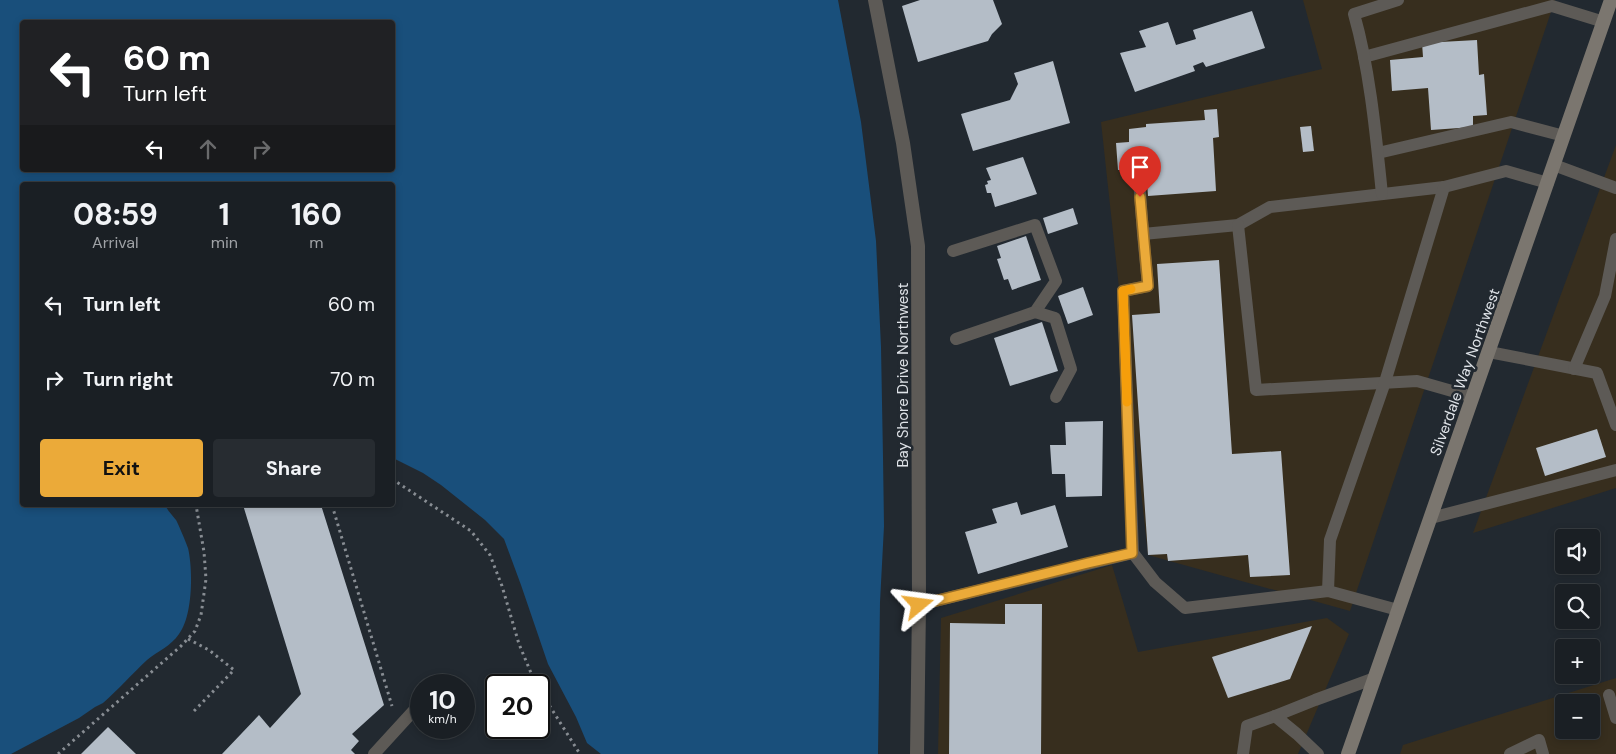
<!DOCTYPE html>
<meta charset="utf-8">
<style>
body{margin:0;font-family:"DM Sans",sans-serif;background:#272c31;color:#f1f3f6;height:100vh;display:flex;flex-direction:column;font-size:19px;white-space:nowrap}
*{box-sizing:border-box;margin:0}
p{font-size:16px;color:#9fa2a6}
.icon{flex:none;width:28px;height:28px;fill:none;stroke:currentColor;stroke-width:2;stroke-linecap:round;stroke-linejoin:round}
.map{position:relative;flex:1;overflow:hidden}
.drawer{position:absolute;left:20px;top:182px;width:375px;height:325px;display:flex;flex-direction:column;background:#1a1f24;border-radius:5px;box-shadow:0 2px 8px #0003,0 0 0 1px #383d41}
.drawer>*{flex:none}
.hud{position:absolute;left:20px;top:20px;width:375px;height:152px;border-radius:5px;box-shadow:0 2px 8px #0003,0 0 0 1px #383d41;background:#202124;color:#fff;overflow:hidden}
.tools{position:absolute;left:1555px;top:529px;display:grid;gap:10px}
.tools a{display:grid;place-items:center;width:45px;height:45px;border-radius:5px;background:#1a1f24;box-shadow:0 2px 8px #0003,0 0 0 1px #383d41;font-size:25px}
.speed{position:absolute;left:410px;top:674px;display:flex;gap:10px;font-size:25px;font-weight:700;text-align:center}
.speed>*{display:grid;place-content:center;width:65px;height:65px;border-radius:50%;background:#1a1f24;box-shadow:0 2px 8px #0003,0 0 0 1px #383d41;line-height:1}
.speed small{font-size:12px;font-weight:400}
.speed .limit{border:2px solid #111;border-radius:8px;background:#fff;color:#111}
.pin{position:absolute;display:grid;place-items:center;width:42px;height:42px;color:#fff;margin:-51px -21px;border-radius:50% 50% 50% 0;rotate:-45deg;box-shadow:0 0 5px #0007}
.pin .icon{rotate:45deg}
.me{position:absolute;width:55px;margin:-28px;rotate:74deg;stroke-linejoin:round;filter:drop-shadow(0 0 4px #0008)}
.turn{display:flex;align-items:center;gap:18px;height:105px;padding:0 20px;font-size:22px}
.turn .icon{width:65px;height:65px;stroke-width:2.5}
.turn b{display:block;font-size:35px;line-height:42px}
.lanes{display:flex;align-items:center;height:48px;padding:0 20px;background:#0003;justify-content:center;gap:25px;direction:ltr}
.lanes .off{opacity:.35}
.eta{display:flex;justify-content:space-evenly;align-items:center;height:85px;text-align:center}
.eta b{font-size:30px;font-weight:700;line-height:35px}
.button{display:flex;gap:10px;margin-top:auto;padding:10px 20px}
.button a{flex:1;height:58px;border-radius:5px;background:#ebaa39;color:#111;font-size:20px;font-weight:700;line-height:58px;text-align:center}
.button a+a{background:#272c31;color:#f1f3f6}
ul{padding:0;list-style:none}
li{display:flex;align-items:center;gap:15px;height:75px;padding:0 20px}
li div{flex:1}
li b{display:block;font-size:19px}
li em{font-style:normal}
.map>svg:first-child{display:block}
.commercial{fill:#372e1e;fill-rule:evenodd}
.water{fill:#194f7b;fill-rule:evenodd}
.building{fill:#b4bdc7}
.lines{fill:none;stroke-linecap:round;stroke-linejoin:round}
.path{stroke:#888d93;stroke-width:3;stroke-dasharray:2.5 4;stroke-linecap:butt}
.service{stroke:#5d5a56;stroke-width:12}
.tertiary{stroke:#5d5a56;stroke-width:14}
.secondary{stroke:#7b766f;stroke-width:14}
.route-casing{stroke:#996e25;stroke-width:12}
.route{stroke:#ebaa39;stroke-width:9}
.slow{stroke:#f59e0b;stroke-width:9}
.labels{text-anchor:middle;stroke-width:5;stroke-linejoin:round;paint-order:stroke}
.street-label{font-size:15px;fill:#dfe3e8;stroke:#222930}
</style>
<div class="map">
<svg width="1616" height="754" viewBox="0 0 1616 754">
<rect width="100%" height="100%" fill="#222930"/>
<g class="commercial">
<polygon points="1303,0 1555,0 1350,611 1148,555 1101,122 1322,69"/>
<polygon points="1616,145 1616,488 1473,533"/>
<polygon points="1112,565 1138,652 1327,618 1349,634 1298,754 938,754 941,618"/>
<path d="M 1616,678 L 1616,754 L 1400,754 L 1403,745 ZM 1564,702 L 1591,702 L 1591,730 L 1564,730 Z"/>
</g>
<path class="water" d="M 0,0 L 838,0 L 861,122 L 876,241 L 881,347 L 883,457 L 884,526 L 880,602 L 878,754 L 601,754 L 587,743 L 576,717 L 548,664 L 521,585 L 504,539 L 485,520 L 441,485 L 423,473 L 393,458 L 392,185 L 22,185 L 22,505 L 165,505 C 168,511 172,515 176,520 C 178,523 187,545 188,548 C 193,569 193,616 179,634 C 171,646 158,651 147,660 C 132,674 119,689 103,703 L 95,707 L 79,718 L 11,754 L 0,754 ZM 22,22 L 392,22 L 392,170 L 22,170 Z"/>
<g class="building">
<polygon points="920,0 993,0 1002,24 992,34 988,41 918,62 902,6"/>
<polygon points="1252,11 1265,48 1206,67 1203,62 1193,66 1195,71 1135,92 1120,53 1146,47 1139,31 1168,22 1176,45 1196,39 1193,30"/>
<polygon points="1477,40 1479,75 1484,74 1487,115 1473,116 1473,127 1431,130 1428,88 1392,91 1390,60 1423,57 1422,43"/>
<polygon points="1053,61 1070,123 973,151 961,114 1010,100 1018,84 1014,73"/>
<polygon points="1217,109 1219,137 1213,138 1216,191 1148,196 1146,168 1118,170 1116,143 1129,142 1129,129 1146,127 1146,124 1205,120 1204,110"/>
<polygon points="1311,126 1314,151 1303,152 1300,127"/>
<polygon points="1023,157 1037,194 995,207 991,193 987,193 985,185 988,184 987,181 991,180 986,168"/>
<polygon points="1073,208 1078,224 1048,234 1043,218"/>
<polygon points="1026,236 1041,280 1012,290 1008,279 1004,280 997,259 1001,258 997,246"/>
<polygon points="1219,260 1232,454 1281,451 1290,575 1250,577 1248,555 1168,561 1167,554 1148,555 1132,315 1160,313 1157,264"/>
<polygon points="1083,287 1093,315 1068,324 1058,296"/>
<polygon points="1042,322 1058,371 1010,386 994,338"/>
<polygon points="1103,421 1102,496 1066,497 1065,474 1052,474 1050,445 1066,445 1065,422"/>
<polygon points="1597,429 1606,457 1545,476 1536,448"/>
<polygon points="1017,502 1021,515 1055,505 1068,547 978,574 965,532 997,523 992,509"/>
<polygon points="243,505 321,505 384,705 352,734 359,741 351,750 355,754 222,754 259,715 270,728 301,694"/>
<polygon points="1005,604 1042,604 1041,754 949,754 950,623 1005,624"/>
<polygon points="1312,626 1290,679 1228,698 1212,657"/>
<polygon points="108,727 136,754 81,754"/>
</g>
<g class="lines">
<g class="path">
<polyline points="392,479 471,531 490,555 502,586 519,644 536,685"/>
<polyline points="332,505 392,706"/>
<polyline points="188,639 209,650 234,670 194,711"/>
<polyline points="539,689 580,754"/>
<polyline points="58,754 181,646 195,631 201,615 206,579 204,552 196,505"/>
</g>
<g class="service">
<polyline points="1364,57 1552,6 1604,22"/>
<polyline points="1378,153 1511,122 1564,136"/>
<polyline points="1554,165 1616,188"/>
<polyline points="1139,179 1143,234 1238,225 1270,207 1444,187 1506,171 1548,183"/>
<path d="M 1382,194 C 1376,136 1370,70 1354,14 L 1398,0"/>
<polyline points="1238,225 1256,390 1417,381 1473,397"/>
<polyline points="953,251 1035,225 1056,281 1035,312 956,339"/>
<polyline points="1035,312 1055,318 1071,369 1056,397"/>
<polyline points="1489,352 1597,373 1616,425"/>
<polyline points="1574,369 1605,296 1616,239"/>
<polyline points="1431,518 1616,470"/>
<polyline points="1133,553 1123,291 1148,286 1143,234"/>
<polyline points="1328,591 1330,540 1385,382 1444,187"/>
<polyline points="919,605 1133,553 1155,582 1185,608 1328,591 1398,610"/>
<polyline points="1609,695 1616,718"/>
<polyline points="374,754 417,707 421,706"/>
<polyline points="1243,754 1247,726 1275,716"/>
<polyline points="1318,754 1297,734 1275,716 1315,700 1375,678"/>
<polyline points="1510,754 1539,740 1543,754"/>
</g>
<polyline class="tertiary" points="875,0 903,143 918,246 919,605 917,754"/>
<polyline class="secondary" points="1348,754 1611,0"/>
</g>
<g class="lines">
<defs>
<polyline id="route" points="919,605 1088,563 1132,553 1123,291 1148,286 1140,197"/>
</defs>
<use href="#route" class="route-casing"/>
<use href="#route" class="route"/>
<polyline class="slow" points="1127,402 1123,291 1131,289"/>
</g>
<g class="labels">
<g class="street-label">
<text transform="translate(1465 372) rotate(-70)" y="5">Silverdale Way Northwest</text>
<text transform="translate(903 375) rotate(-90)" y="5">Bay Shore Drive Northwest</text>
</g>
</g>
</svg>
<div class="tools">
<a><svg class="icon" aria-label="sound" viewBox="0 0 24 24"><path d="M4 9h4l5-4v14l-5-4H4zM17 9q2 3 0 6"/></svg></a>
<a><svg class="icon" aria-label="search" viewBox="0 0 24 24"><circle cx="10" cy="10" r="6"/><path d="M15 15l6 6"/></svg></a>
<a>+</a>
<a>−</a>
</div>
<div class="speed"><div>10<small>km/h</small></div><div class="limit">20</div></div>
<div class="pin" style="left:1140px;top:197px;background:#d93025"><svg class="icon" aria-label="arrive" viewBox="0 0 24 24"><path d="M6 21V4h12l-3 4 3 4H6"/></svg></div>
<svg class="me" style="left:919px;top:605px" viewBox="-20 -20 40 40"><path d="M0-17L14 15 0 8-14 15z" fill="#ebaa39" stroke="#fff" stroke-width="4"/></svg>
<div class="hud">
<div class="turn"><svg class="icon" aria-label="left" viewBox="0 0 24 24"><path d="M17 20v-9H6M10 6l-5 5 5 5"/></svg><div><b>60 m</b>Turn left</div></div>
<div class="lanes"><svg class="icon" aria-label="left" viewBox="0 0 24 24"><path d="M17 20v-9H6M10 6l-5 5 5 5"/></svg><svg class="icon off" aria-label="ahead" viewBox="0 0 24 24"><path d="M12 20V5M6 11l6-6 6 6"/></svg><svg class="icon off" aria-label="right" viewBox="0 0 24 24"><path d="M7 20v-9h11M14 6l5 5-5 5"/></svg></div>
</div>
<section class="drawer">
<div class="eta">
<div><b>08:59</b><p>Arrival</p></div>
<div><b>1</b><p>min</p></div>
<div><b>160</b><p>m</p></div>
</div>
<ul>
<li><svg class="icon" aria-label="left" viewBox="0 0 24 24"><path d="M17 20v-9H6M10 6l-5 5 5 5"/></svg><div><b>Turn left</b></div><em>60 m</em></li>
<li><svg class="icon" aria-label="right" viewBox="0 0 24 24"><path d="M7 20v-9h11M14 6l5 5-5 5"/></svg><div><b>Turn right</b></div><em>70 m</em></li>
</ul>
<div class="button"><a>Exit</a><a>Share</a></div>
</section>
</div>
